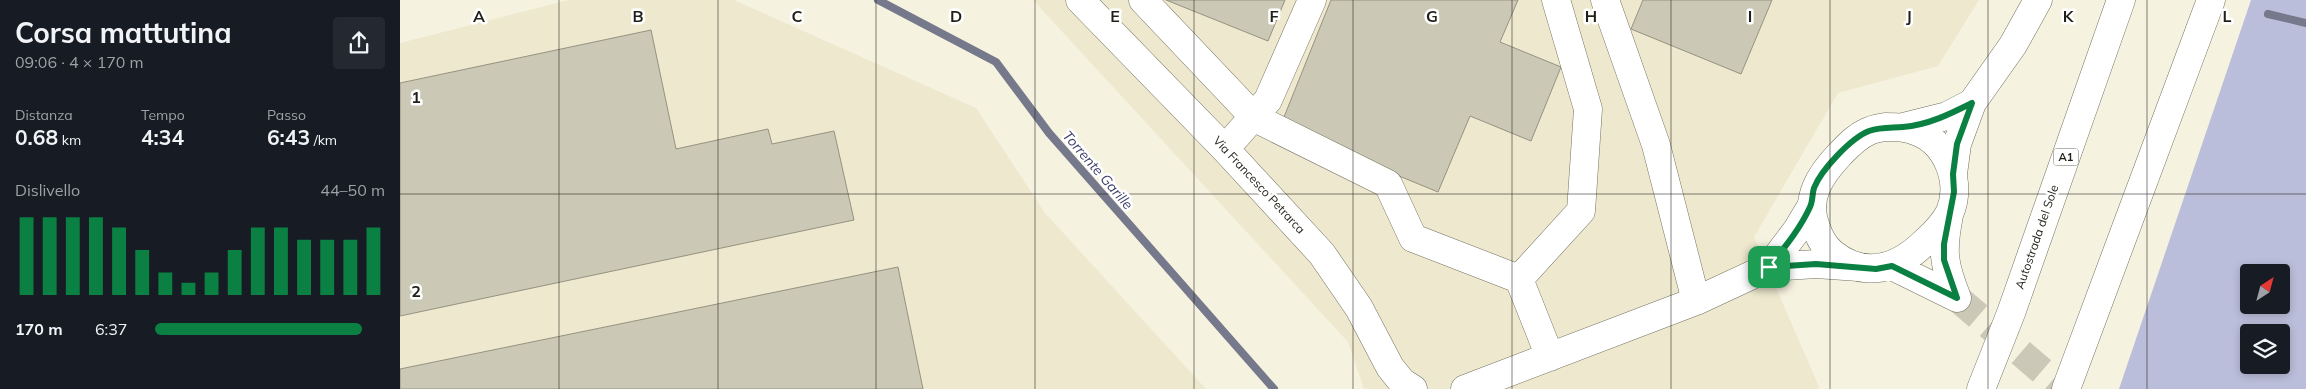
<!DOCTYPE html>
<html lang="it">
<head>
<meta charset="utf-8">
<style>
  :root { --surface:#171b24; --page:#242831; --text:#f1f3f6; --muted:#9ea1a6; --accent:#0b8043 }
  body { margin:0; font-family:Mulish,sans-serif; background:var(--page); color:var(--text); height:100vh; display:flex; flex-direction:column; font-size:19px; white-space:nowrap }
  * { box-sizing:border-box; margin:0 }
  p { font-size:16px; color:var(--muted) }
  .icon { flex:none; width:28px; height:28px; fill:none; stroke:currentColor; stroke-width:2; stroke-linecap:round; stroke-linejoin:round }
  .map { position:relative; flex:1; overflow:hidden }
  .panel { display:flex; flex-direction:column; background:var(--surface); width:400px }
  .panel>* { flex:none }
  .needle { width:32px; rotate:36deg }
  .buttons { position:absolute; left:1840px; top:264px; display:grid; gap:10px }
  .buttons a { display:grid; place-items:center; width:50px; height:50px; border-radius:5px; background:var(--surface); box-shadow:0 2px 8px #0003; font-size:25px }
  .pin { position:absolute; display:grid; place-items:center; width:42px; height:42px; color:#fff; margin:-21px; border-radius:10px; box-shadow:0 2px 8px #0006 }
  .round { display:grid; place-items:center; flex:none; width:52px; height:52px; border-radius:5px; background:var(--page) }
  .head { display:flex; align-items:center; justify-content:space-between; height:85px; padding:0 15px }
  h1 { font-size:28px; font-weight:700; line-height:38px }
  .figures { display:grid; grid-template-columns:repeat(3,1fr); gap:8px; height:85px; padding:5px 15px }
  .figures div { display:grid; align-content:center }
  .figures b { font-size:21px; font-weight:700 }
  .figures small { font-size:14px; font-weight:400 }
  .figures p { font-size:14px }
  .chart { height:140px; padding:10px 15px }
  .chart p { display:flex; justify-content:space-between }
  .chart svg { width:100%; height:90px; margin-top:5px; stroke:var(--accent); stroke-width:6 }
  ul { padding:0 15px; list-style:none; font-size:16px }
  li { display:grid; grid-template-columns:80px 60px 1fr; align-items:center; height:38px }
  li i { height:12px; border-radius:6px; background:var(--accent) }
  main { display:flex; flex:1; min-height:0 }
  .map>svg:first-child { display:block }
  .built { fill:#ede8ce }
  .green { fill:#bbbeda; fill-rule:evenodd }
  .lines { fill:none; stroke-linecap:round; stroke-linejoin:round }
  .stream { stroke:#76788b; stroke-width:8 }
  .building { fill:#cbc8b6; stroke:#959280 }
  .major-tunnel { stroke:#cbc8b8; stroke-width:28; stroke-dasharray:28 14; stroke-linecap:butt }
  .minor-casing { stroke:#747160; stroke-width:29 }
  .major-casing { stroke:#747160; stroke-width:29 }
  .highway-casing { stroke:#747160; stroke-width:29 }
  .minor { stroke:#fff; stroke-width:28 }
  .major { stroke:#fff; stroke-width:28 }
  .highway { stroke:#fff; stroke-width:28 }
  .route-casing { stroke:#fff; stroke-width:10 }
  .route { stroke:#0b8043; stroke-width:6 }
  .grid { fill:none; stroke:#201f18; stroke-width:1; stroke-opacity:0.55 }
  .labels { text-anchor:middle; stroke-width:5; stroke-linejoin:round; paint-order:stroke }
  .shield { fill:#fff; stroke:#63625d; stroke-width:1 }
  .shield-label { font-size:11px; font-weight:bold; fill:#201f18 }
  .street-label { font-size:12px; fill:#201f18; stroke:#fff }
  .water-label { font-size:14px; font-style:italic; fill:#3e406c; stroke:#fff }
  .grid-label { font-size:16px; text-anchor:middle; font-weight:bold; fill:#201f18; stroke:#fff; stroke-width:5; stroke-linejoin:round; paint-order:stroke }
</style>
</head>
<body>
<main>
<section class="panel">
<div class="head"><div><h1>Corsa mattutina</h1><p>09:06 · 4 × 170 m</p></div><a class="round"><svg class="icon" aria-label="share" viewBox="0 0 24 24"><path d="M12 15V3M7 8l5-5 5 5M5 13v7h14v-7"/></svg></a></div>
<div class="figures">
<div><p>Distanza</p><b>0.68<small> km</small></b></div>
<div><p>Tempo</p><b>4:34</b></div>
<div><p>Passo</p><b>6:43<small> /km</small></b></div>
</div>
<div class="chart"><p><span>Dislivello</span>44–50 m</p>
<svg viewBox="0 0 160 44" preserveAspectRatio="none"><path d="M5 44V6M15 44V6M25 44V6M35 44V6M45 44V11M55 44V22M65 44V33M75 44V38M85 44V33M95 44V22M105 44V11M115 44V11M125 44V17M135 44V17M145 44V17M155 44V11"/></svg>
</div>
<ul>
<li><b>170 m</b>6:37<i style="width:90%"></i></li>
</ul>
</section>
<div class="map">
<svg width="1906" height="389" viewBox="0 0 1906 389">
  <rect width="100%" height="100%" fill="#f6f2e0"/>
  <path class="built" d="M169,0H334L576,108L645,213L806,389H0V43Z
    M633,0H1579L1538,66L1438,93L1354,237L1420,389H964L948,342Z"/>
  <path class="green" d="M1851,0H1906V389H1719ZM1849,272H1881V305H1849ZM1849,332H1881V365H1849Z"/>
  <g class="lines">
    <path class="stream" d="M478,0L596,62L649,133L874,389
      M1868,14L1906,23"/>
  </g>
  <path class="building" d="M766,0H885L868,41Z
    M931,0H1118L1100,42L1161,67L1131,141L1070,116L1038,192L880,127Z
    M1243,0H1372L1341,74L1231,29Z
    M251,30L276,149L368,129L372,144L434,131L454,220L0,316V83Z
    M498,267L523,389H0V369Z"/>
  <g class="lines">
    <path class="major-tunnel" d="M1557,298L1663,389"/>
    <g class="minor-casing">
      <path id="minor" d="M680,0L825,149L922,254L959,308L990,367L1002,382L1013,389
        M743,0L855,118L988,184L1013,238L1119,279
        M1205,0L1256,145L1296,301
        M825,149L868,100L912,0
        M1369,267L1397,230L1412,205
        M1150,357L1119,279L1181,211L1188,109L1156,0
        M1065,389L1296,301L1369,267L1416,264L1459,267"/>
    </g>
    <g class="major-casing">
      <path id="major" d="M1485,127C1497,127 1507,127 1518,132C1548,144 1562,183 1550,212C1544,224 1535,233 1526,241C1498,269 1465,280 1432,253C1424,246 1419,237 1416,227C1404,198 1421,174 1440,154C1448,146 1456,137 1467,132C1472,129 1479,128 1485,127Z
        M1503,127L1547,116L1572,103
        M1553,174L1557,144L1572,103L1613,45L1638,0
        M1549,215C1542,251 1543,263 1557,298
        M1492,266L1557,298"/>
    </g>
    <g class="highway-casing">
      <path id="highway" d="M1581,389L1611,313L1721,0
        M1666,389L1811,0"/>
    </g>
    <use href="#minor" class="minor"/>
    <use href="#major" class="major"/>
    <use href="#highway" class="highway"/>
  </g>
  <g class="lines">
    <g class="route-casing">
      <path id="route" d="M1572,103L1557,144L1553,174L1554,192L1544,244V260L1557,298L1492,266L1476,269L1416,264L1369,267C1384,248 1400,229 1410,207C1413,201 1412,194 1414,188C1421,170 1451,138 1469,131C1481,127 1491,128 1503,127C1528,125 1550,114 1572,103Z"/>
    </g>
    <use href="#route" class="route"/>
  </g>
  <path class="grid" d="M159,0V389M318,0V389M476,0V389M635,0V389M794,0V389M953,0V389M1112,0V389M1271,0V389M1430,0V389M1588,0V389M1747,0V389M0,194H1906"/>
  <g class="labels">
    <rect class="shield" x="1653.5" y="148.5" width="25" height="17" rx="4"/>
    <g class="shield-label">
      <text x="1666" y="161">A1</text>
    </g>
    <g class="street-label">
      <text transform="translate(859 185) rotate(47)" y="4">Via Francesco Petrarca</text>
      <text transform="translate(1637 237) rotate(-71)" y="4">Autostrada del Sole</text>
    </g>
    <g class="water-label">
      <text transform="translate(698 170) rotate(49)" y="5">Torrente Garille</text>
    </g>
  </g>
  <g class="grid-label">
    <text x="79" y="22">A</text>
    <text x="238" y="22">B</text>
    <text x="397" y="22">C</text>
    <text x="556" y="22">D</text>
    <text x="715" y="22">E</text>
    <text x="874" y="22">F</text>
    <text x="1032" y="22">G</text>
    <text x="1191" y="22">H</text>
    <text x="1350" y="22">I</text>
    <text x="1509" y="22">J</text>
    <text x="1668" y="22">K</text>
    <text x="1827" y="22">L</text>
    <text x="16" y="103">1</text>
    <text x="16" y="297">2</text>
  </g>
</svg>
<div class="buttons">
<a><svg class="needle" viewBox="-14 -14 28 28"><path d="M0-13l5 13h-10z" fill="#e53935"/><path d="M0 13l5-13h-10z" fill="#9ea1a6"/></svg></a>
<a><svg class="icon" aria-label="layers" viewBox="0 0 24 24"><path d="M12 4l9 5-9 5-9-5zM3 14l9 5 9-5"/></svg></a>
</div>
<div class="pin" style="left:1369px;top:267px;background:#1e9e55"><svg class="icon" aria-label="arrive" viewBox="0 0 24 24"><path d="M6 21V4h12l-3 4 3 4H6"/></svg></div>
</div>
</main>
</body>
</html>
